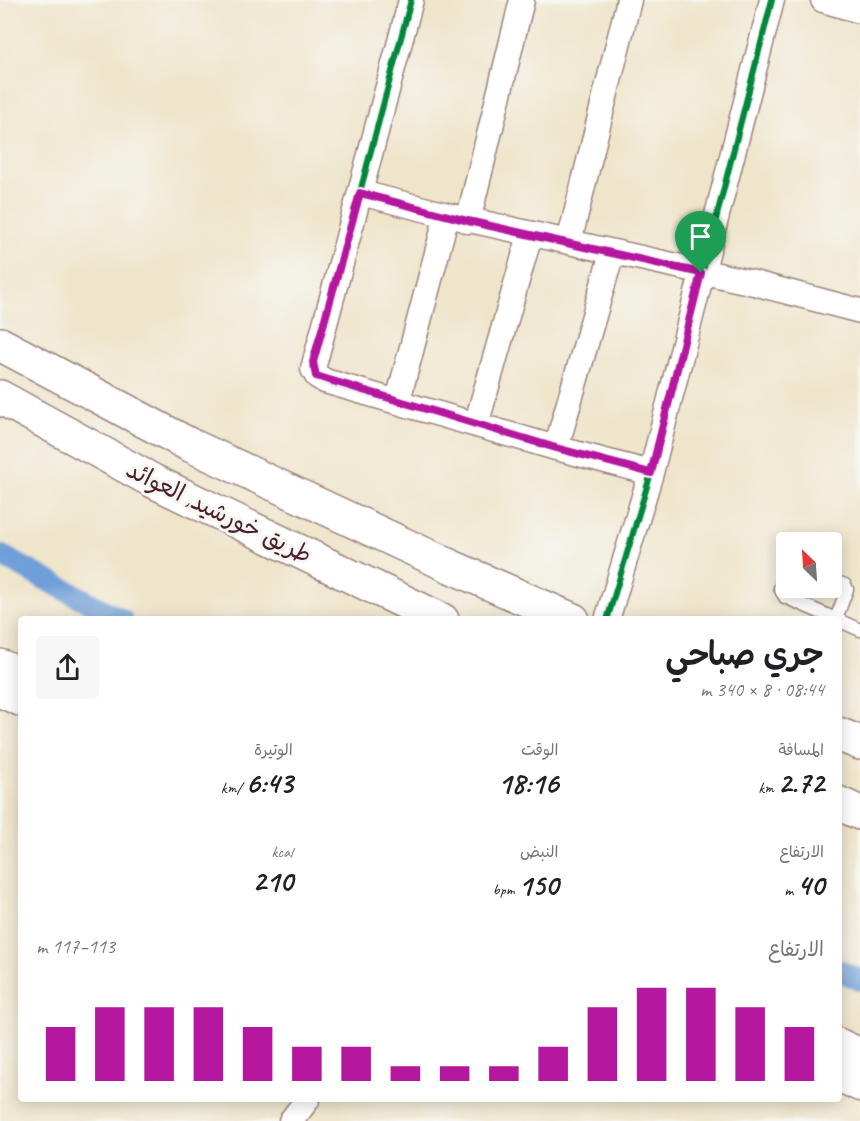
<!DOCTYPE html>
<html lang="ar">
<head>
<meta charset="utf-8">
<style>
  :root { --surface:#fff; --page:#f6f6f6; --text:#202124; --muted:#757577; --accent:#b5179e }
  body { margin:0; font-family:Caveat,"Playpen Sans Arabic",sans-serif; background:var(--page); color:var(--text); direction:rtl; height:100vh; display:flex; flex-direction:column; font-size:22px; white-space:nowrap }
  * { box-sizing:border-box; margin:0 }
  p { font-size:20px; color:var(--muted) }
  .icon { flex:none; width:33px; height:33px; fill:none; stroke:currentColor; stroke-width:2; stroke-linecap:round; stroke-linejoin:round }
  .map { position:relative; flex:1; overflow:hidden; direction:ltr }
  .side { position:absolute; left:18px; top:616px; width:824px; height:486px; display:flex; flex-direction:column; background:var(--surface); border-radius:6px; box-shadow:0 3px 15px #0003; direction:rtl }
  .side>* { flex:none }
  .needle { width:39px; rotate:335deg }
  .fabs { position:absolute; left:776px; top:532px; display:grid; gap:12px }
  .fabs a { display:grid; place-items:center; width:66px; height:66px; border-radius:6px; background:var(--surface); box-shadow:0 3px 15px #0003; font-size:30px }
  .pin { position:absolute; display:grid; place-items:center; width:51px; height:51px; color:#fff; margin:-62px -26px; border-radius:50% 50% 50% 0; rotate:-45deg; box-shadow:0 0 6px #0007 }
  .pin .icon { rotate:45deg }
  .round { display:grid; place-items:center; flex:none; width:63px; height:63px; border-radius:6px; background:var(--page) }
  .headline { display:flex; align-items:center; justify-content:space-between; height:102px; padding:0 18px }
  h1 { font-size:33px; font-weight:600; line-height:45px }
  .metrics { display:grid; grid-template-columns:repeat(3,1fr); gap:9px; height:102px; padding:6px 18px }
  .metrics div { display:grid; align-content:center }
  .metrics b { font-size:30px; font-weight:600 }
  .metrics small { font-size:16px; font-weight:400 }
  .metrics p { font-size:16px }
  .chart { height:168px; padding:12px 18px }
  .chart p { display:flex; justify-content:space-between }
  .chart svg { width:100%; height:108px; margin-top:6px; stroke:var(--accent); stroke-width:6 }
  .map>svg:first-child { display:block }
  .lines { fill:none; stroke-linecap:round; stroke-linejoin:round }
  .canal { stroke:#6f9ed8; stroke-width:22 }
  .service-casing { stroke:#9c827b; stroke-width:15 }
  .minor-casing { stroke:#9c827b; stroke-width:27 }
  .tertiary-casing { stroke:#9c827b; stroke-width:33 }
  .secondary-casing { stroke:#9c827b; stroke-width:36 }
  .service { stroke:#fff; stroke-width:12 }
  .minor { stroke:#fff; stroke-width:24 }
  .tertiary { stroke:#fff; stroke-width:30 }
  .secondary { stroke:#fff; stroke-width:33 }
  .cycleway-casing { stroke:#f6f6f2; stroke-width:10 }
  .cycleway { stroke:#00873e; stroke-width:6 }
  .route-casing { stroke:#fff; stroke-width:12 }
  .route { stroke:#b5179e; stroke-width:8 }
  .labels { text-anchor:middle; stroke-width:6; stroke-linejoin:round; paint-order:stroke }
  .street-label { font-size:24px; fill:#4a1f2b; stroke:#f6f6f2 }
</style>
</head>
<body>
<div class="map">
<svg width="860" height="1121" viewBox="0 0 860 1121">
  <rect width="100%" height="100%" fill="#f6f6f2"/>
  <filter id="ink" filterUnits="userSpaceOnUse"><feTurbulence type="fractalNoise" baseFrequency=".0167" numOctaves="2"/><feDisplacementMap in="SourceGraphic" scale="12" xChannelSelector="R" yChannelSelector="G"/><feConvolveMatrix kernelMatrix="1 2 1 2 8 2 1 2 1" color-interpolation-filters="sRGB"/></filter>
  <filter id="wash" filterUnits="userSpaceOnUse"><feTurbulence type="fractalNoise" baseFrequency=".008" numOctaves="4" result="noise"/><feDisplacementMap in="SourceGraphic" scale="24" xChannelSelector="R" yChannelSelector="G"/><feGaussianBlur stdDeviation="1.35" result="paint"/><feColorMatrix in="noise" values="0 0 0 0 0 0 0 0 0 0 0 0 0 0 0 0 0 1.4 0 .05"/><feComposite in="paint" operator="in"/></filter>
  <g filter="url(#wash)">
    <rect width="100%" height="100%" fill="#efe5cb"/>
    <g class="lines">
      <path class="canal" d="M0,555L122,620
        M838,970L860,980"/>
    </g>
  </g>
  <g filter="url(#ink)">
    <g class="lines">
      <g class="service-casing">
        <path id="service" d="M786,576L780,588L785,597L838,620
          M831,580L845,585L847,589L836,619
          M838,620L860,630"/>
      </g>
      <g class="minor-casing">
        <path id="minor" d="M411,0L313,369L317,376L325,381L556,448
          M823,0L860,11
          M361,193L447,215
          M468,221L522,0
          M569,242L629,0
          M612,253L556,448L651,473
          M398,400L447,215L754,283L860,311
          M476,425L530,235
          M607,620L651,473L772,0
          M291,1121L307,1100"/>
      </g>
      <g class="tertiary-casing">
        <path id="tertiary" d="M0,692L21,701
          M838,1076L860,1086"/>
      </g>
      <g class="secondary-casing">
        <path id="secondary" d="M0,344L188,444L452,567L573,620
          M0,397L153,481L442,620
          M0,666L21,675
          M838,734L860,743
          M838,803L860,813
          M838,1045L860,1055"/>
      </g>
      <use href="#service" class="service"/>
      <use href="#minor" class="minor"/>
      <use href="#tertiary" class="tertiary"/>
      <use href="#secondary" class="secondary"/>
      <g class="cycleway-casing">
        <path id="cycleway" d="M411,0L313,369L317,376L325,381L556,448
          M607,620L651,473L772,0"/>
      </g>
      <use href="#cycleway" class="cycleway"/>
    </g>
  </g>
  <g class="lines" filter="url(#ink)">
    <g class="route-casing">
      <path id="route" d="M360,193L468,221L701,273L651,473L556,448L316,376L313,362Z"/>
    </g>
    <use href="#route" class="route"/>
  </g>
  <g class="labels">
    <g class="street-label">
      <text transform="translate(219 512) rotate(26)" y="8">طريق خورشيد, العوائد</text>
    </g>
  </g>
</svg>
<div class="fabs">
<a><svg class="needle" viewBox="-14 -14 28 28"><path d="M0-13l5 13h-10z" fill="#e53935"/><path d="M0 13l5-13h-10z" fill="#757577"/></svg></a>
</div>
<div class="pin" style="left:701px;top:273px;background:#1e9e55"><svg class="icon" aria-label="arrive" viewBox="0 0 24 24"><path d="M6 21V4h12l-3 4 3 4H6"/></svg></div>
<section class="side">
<div class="headline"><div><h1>جري صباحي</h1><p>08:44 · 8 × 340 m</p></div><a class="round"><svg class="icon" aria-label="share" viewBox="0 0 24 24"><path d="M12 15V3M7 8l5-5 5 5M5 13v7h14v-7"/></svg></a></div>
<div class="metrics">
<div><p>المسافة</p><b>2.72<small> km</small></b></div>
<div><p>الوقت</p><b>18:16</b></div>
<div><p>الوتيرة</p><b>6:43<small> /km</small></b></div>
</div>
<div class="metrics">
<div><p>الارتفاع</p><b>40<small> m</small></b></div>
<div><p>النبض</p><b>150<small> bpm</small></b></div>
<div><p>kcal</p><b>210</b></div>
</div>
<div class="chart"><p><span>الارتفاع</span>113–117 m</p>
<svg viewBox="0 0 160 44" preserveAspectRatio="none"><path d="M5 44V22M15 44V14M25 44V14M35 44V14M45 44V22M55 44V30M65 44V30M75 44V38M85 44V38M95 44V38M105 44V30M115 44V14M125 44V6M135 44V6M145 44V14M155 44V22"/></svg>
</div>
</section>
</div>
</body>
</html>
